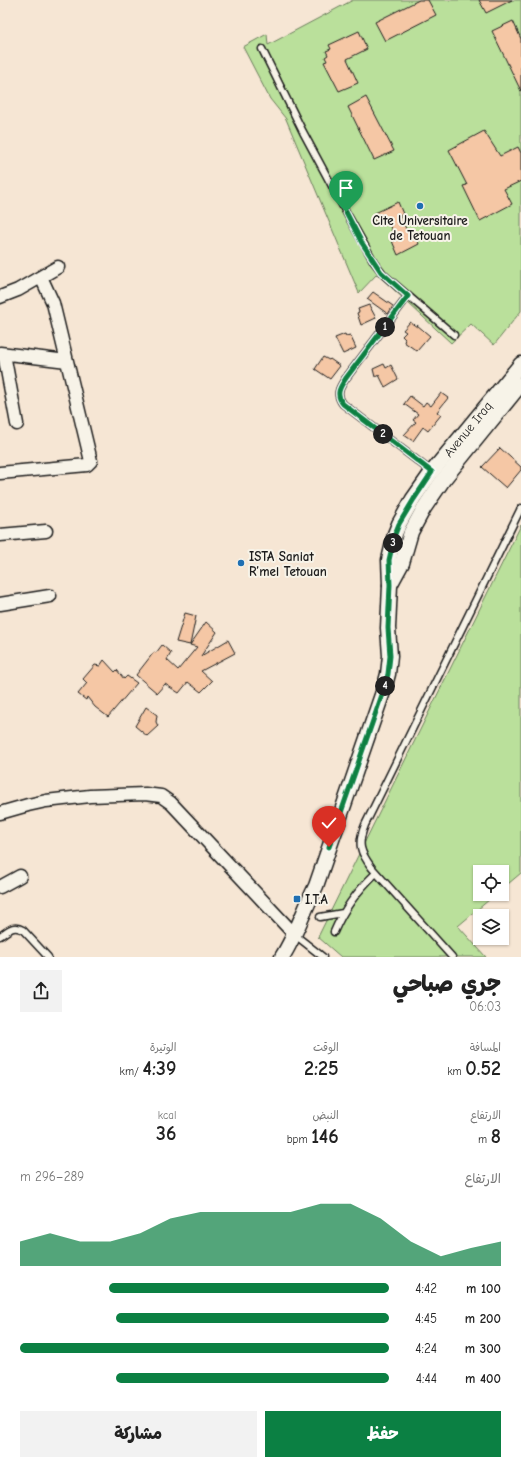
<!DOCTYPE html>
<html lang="ar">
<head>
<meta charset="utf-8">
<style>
  :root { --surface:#fff; --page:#f2f2f2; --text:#222; --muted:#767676; --accent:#0b8043 }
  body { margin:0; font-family:"Comic Neue","Playpen Sans Arabic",sans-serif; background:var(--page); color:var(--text); direction:rtl; height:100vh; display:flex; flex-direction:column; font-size:15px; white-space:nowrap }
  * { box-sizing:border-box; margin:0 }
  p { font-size:13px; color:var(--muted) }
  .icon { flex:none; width:22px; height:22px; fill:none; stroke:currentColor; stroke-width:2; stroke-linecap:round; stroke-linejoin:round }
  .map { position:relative; height:957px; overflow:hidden; direction:ltr }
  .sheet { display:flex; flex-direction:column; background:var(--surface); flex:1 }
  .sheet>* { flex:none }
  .tools { position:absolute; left:473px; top:865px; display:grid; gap:8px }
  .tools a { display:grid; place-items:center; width:36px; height:36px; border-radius:0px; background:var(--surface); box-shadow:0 1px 3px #0004; font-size:20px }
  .pin { position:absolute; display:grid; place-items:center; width:34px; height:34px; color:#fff; margin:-41px -17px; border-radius:50% 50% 50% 0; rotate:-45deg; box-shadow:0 0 4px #0007 }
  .pin .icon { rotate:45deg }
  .km { position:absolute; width:20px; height:20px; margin:-10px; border-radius:50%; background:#222; color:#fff; font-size:11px; line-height:20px; text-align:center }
  .round { display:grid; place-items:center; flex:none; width:42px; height:42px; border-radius:0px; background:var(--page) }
  .overview { display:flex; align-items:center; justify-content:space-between; height:68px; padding:0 20px }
  h1 { font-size:22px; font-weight:800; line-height:30px }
  .figures { display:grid; grid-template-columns:repeat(3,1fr); gap:6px; height:68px; padding:4px 20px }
  .figures div { display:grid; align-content:center }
  .figures b { font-size:20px; font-weight:800 }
  .figures small { font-size:11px; font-weight:400 }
  .figures p { font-size:11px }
  .chart { height:112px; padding:8px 20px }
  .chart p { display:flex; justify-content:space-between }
  .chart svg { width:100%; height:72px; margin-top:4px; fill:var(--accent); opacity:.7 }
  .primary-button { display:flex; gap:8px; margin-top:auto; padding:8px 20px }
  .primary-button a { flex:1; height:46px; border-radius:0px; background:var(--accent); color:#fff; font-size:16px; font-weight:800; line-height:46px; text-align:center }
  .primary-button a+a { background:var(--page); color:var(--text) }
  ul { padding:0 20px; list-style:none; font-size:13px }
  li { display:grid; grid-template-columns:64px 48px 1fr; align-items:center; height:30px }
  li i { height:10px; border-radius:5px; background:var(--accent) }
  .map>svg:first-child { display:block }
  .green { fill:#bae09b; stroke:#6b7e5c }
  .building { fill:#f5c7a5; stroke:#1c1c1c }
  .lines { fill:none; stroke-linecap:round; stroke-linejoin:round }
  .service-casing { stroke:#1c1c1c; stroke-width:9 }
  .minor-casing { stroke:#1c1c1c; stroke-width:15 }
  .tertiary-casing { stroke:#1c1c1c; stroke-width:17 }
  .service { stroke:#f7f3e8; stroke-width:6 }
  .minor { stroke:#f7f3e8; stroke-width:12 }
  .tertiary { stroke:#f7f3e8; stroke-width:14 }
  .route-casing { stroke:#fff; stroke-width:8 }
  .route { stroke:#0b8043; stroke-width:5 }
  .poi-dot { fill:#1f6fb2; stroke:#f7f3e8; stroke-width:1.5 }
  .labels { text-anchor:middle; stroke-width:4; stroke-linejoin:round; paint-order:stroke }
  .poi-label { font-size:13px; font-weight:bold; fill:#1c1c1c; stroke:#f7f3e8; text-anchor:start }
  .street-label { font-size:13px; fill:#1c1c1c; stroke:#f7f3e8 }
</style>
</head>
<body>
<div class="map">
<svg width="521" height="957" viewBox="0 0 521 957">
  <rect width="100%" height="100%" fill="#f6e6d4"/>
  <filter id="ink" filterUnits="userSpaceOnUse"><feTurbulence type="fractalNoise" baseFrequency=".025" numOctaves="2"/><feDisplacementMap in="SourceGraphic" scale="8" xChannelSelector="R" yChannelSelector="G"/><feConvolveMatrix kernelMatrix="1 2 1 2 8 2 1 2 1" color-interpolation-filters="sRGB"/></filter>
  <g filter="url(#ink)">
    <path class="green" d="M353,0H521V311L494,345L471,324L451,343L377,274L359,293L286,119L270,99L243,47L267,34L268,45Z
      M521,525V873L502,889V872H480V894H496L458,926L486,957H341L318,937Z"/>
    <path class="building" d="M419,0H428L436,15L385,41L375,22Z
      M479,0H512L486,13Z
      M513,21L521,39V91L492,31Z
      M359,31L367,49L347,59L358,83L339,91L324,62L327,61L325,57L328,55L326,51L331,49L329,45Z
      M366,97L394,151L374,160L348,107Z
      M484,131L500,156L518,147L521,153V181L504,189L512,204L480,221L463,186L467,185L449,150Z
      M398,202L403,214L400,216L408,233L413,231L419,244L398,255L392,241L396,239L388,222L382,224L379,220L375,222L373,214Z
      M373,292L393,306L388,314L367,299Z
      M369,305L376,318L361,325L357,313L359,312L358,309Z
      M410,322L417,327V325L430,336L417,351L404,342L405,339L402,336L406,332L403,330Z
      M345,334L346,336L350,335L356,348L343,354L335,338Z
      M323,357L329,360L330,359L340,366L330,379L315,369Z
      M384,364L386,368L391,365L398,379L385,387L379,375L375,377L373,369Z
      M441,393L448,398L437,412L441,415L428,431L423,427L413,441L404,435L416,422L413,420L418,414L404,404L410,396L423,406L426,402L431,406Z
      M500,448L521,467V470L506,488L482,467Z
      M185,613L196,616L190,645L176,642Z
      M206,622L217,632L201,656L228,640L235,653L201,671L212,681L201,692L188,682L179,693L165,684L157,693L136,675L154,652L156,653L162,645L171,653L167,660L178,670L197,647L190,645Z
      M104,660L115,672L117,670L124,679L127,676L137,683L108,717L95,707L87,697L86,700L78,694L87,683L83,679L95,665L100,666Z
      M146,707L157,715L156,722L158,726L147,736L135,726Z"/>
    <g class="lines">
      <g class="service-casing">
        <path id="service" d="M262,49L303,132L346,212L374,262L384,275L454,335
          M408,296L346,378C340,387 335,394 343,404L432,472
          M320,917L343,913
          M334,932C344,908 358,890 376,873
          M295,935L323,957
          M0,936C8,931 13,924 23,930L48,957
          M452,957L372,868C360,852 357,844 365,825L521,508"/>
      </g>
      <g class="minor-casing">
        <path id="minor" d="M0,297L18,290L58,267
          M0,353L67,361
          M4,354L17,424
          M0,473L87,465L91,461L53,303L41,277
          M0,535L46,531
          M0,604L50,596
          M0,813L28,805L46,801L90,796L145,794L161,796L171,803L295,935
          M0,887L20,876"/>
      </g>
      <g class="tertiary-casing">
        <g id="tertiary">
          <path d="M390,585L402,563L411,532L424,508L443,480L521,384"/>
          <path id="s1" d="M282,957C296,935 304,910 316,886L384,689L388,674L390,656L388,628L390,585L389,560L395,534L399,524L413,499L432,472L521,364"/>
        </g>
      </g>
      <use href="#service" class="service"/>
      <use href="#minor" class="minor"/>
      <use href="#tertiary" class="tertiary"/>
    </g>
  </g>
  <g class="lines" filter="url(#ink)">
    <g class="route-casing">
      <path id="route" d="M329,847L384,689L388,674L390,656L388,628L390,585L389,560L395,534L399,524L414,499L432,472L343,404C335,394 340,387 346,378L408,296L381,272L362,243L346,212"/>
    </g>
    <use href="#route" class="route"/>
  </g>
  <g class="poi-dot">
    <circle cx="420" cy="206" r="4"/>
    <circle cx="241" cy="563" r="4"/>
    <rect x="293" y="895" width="8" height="8" rx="2"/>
  </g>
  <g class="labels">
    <g class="poi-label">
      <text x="420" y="225" text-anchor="middle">Cite Universitaire<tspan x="420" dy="15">de Tetouan</tspan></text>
      <text x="249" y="561">ISTA Saniat<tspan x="249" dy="15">R’mel Tetouan</tspan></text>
      <text x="305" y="904">I.T.A</text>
    </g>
    <g class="street-label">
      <text dy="5" stroke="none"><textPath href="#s1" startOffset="572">Avenue Iraq</textPath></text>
    </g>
  </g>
</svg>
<div class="tools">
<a><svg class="icon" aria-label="locate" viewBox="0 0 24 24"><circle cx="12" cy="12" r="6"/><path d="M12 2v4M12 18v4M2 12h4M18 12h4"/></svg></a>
<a><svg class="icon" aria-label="layers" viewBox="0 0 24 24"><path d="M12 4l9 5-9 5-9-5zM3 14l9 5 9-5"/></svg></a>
</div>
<div class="pin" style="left:346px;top:212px;background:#1e9e55"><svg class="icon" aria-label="arrive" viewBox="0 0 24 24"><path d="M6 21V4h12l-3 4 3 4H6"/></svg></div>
<div class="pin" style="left:329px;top:847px;background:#d93025"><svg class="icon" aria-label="check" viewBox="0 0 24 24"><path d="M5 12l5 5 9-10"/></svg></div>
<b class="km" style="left:385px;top:327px">1</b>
<b class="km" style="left:383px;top:434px">2</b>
<b class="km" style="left:393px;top:543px">3</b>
<b class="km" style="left:385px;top:686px">4</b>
</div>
<section class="sheet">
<div class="overview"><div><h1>جري صباحي</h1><p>06:03</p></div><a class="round"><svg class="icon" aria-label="share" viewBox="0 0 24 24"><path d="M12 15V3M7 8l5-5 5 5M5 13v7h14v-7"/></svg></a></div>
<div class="figures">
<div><p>المسافة</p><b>0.52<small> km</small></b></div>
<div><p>الوقت</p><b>2:25</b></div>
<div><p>الوتيرة</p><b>4:39<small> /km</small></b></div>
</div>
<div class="figures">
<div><p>الارتفاع</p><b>8<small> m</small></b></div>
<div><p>النبض</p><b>146<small> bpm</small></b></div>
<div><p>kcal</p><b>36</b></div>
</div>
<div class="chart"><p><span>الارتفاع</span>289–296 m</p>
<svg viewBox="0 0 160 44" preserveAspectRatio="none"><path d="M0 44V29L10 24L20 29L30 29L40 24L50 15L60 11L70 11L80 11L90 11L100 6L110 6L120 15L130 29L140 38L150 33L160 29V44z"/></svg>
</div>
<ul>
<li><b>100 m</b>4:42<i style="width:76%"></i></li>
<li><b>200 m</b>4:45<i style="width:74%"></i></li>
<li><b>300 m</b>4:24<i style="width:100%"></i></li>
<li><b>400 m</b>4:44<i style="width:74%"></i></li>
</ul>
<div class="primary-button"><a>حفظ</a><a>مشاركة</a></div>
</section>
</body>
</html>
